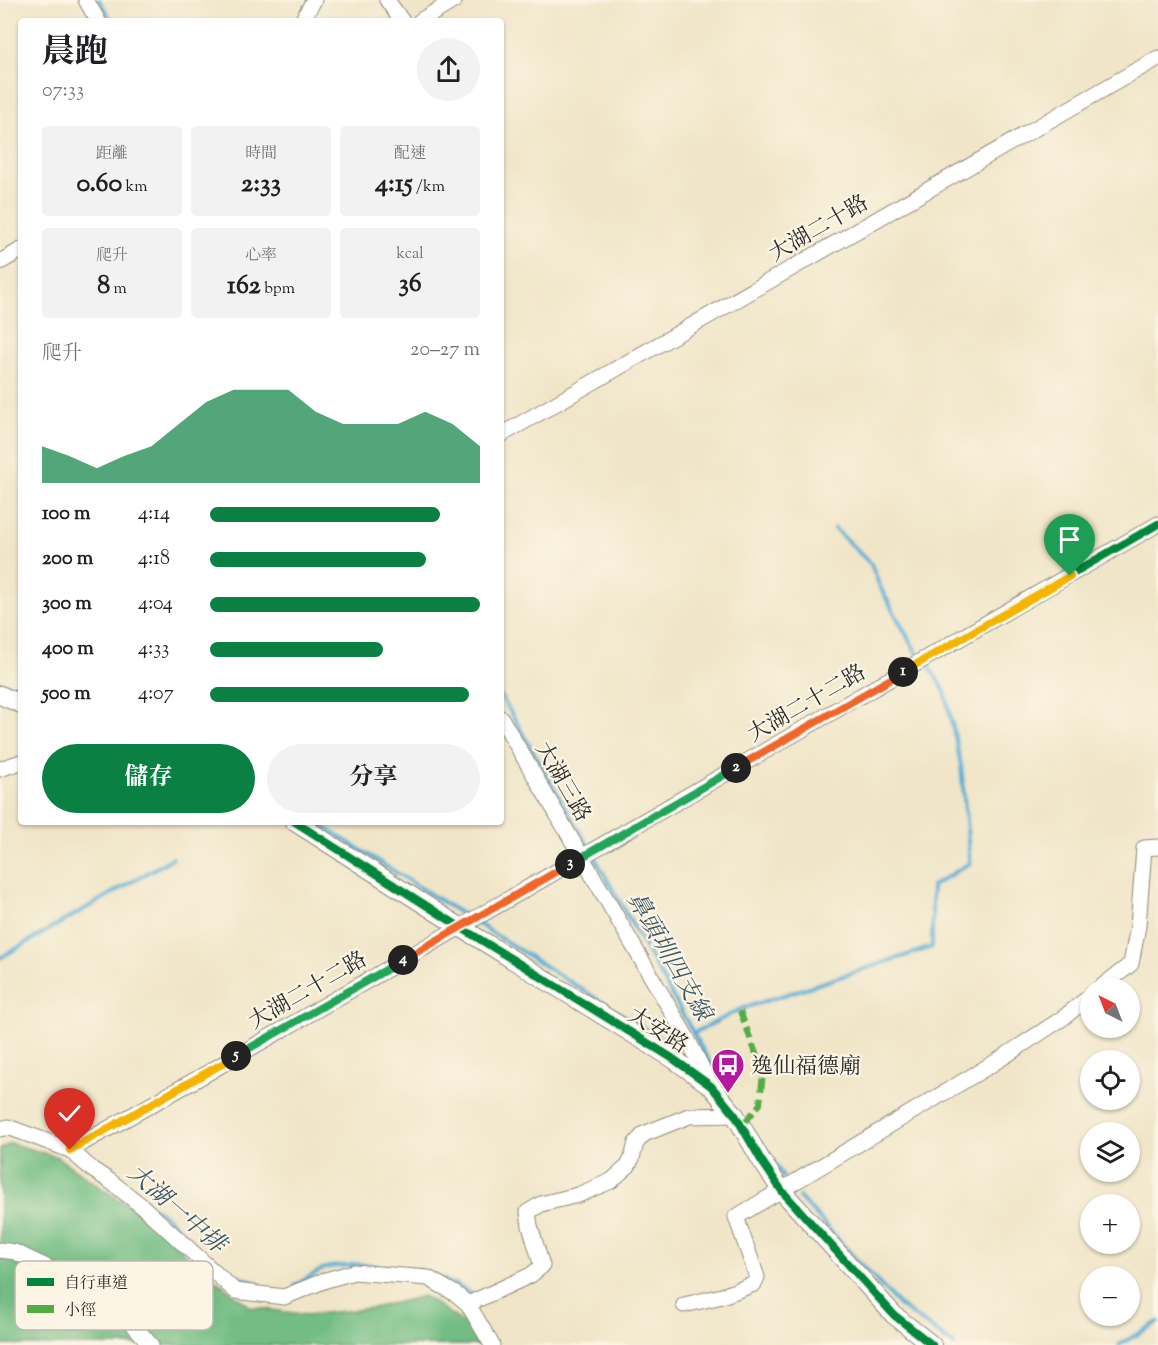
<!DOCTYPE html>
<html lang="zh-TW">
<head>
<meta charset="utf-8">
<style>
  :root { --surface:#fff; --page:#f2f2f2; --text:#202124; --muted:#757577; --accent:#0b8043 }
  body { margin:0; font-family:"Sorts Mill Goudy","Noto Serif TC",serif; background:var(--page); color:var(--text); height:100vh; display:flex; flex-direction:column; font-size:22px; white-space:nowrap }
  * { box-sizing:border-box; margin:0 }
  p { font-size:20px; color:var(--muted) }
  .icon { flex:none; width:33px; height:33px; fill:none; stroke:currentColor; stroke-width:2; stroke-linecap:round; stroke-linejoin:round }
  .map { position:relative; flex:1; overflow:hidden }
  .panel { position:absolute; left:18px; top:18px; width:486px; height:807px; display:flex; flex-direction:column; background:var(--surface); border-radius:6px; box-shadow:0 2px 4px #0004 }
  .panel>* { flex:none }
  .needle { width:39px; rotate:318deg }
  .fabs { position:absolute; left:1080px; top:978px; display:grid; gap:12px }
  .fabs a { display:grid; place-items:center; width:60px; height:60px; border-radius:50%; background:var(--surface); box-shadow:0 2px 4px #0004; font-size:30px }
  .pin { position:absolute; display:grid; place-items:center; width:51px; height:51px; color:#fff; margin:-62px -26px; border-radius:50% 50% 50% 0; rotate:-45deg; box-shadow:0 0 6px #0007 }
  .pin .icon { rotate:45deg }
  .km { position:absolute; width:30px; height:30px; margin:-15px; border-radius:50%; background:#222; color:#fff; font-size:16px; line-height:30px; text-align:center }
  .round { display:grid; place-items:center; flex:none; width:63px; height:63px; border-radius:32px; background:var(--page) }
  .overview { display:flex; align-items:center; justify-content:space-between; height:102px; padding:0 24px }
  h1 { font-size:33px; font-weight:700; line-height:45px }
  .figures { display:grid; grid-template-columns:repeat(3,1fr); gap:9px; height:102px; padding:6px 24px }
  .figures div { display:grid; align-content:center; border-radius:6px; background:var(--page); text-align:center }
  .figures b { font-size:26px; font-weight:700 }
  .figures small { font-size:16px; font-weight:400 }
  .figures p { font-size:16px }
  .chart { height:168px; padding:12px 24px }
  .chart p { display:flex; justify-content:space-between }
  .chart svg { width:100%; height:108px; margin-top:6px; fill:var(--accent); opacity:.7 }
  .action { display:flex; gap:12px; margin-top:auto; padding:12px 24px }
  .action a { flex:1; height:69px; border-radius:36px; background:var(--accent); color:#fff; font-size:24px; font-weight:700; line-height:69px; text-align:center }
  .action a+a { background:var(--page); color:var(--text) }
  ul { padding:0 24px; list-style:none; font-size:20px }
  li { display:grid; grid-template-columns:96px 72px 1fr; align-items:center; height:45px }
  li i { height:15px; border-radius:8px; background:var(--accent) }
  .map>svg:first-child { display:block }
  .forest { fill:#73bd84; stroke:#4f7458; stroke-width:1.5 }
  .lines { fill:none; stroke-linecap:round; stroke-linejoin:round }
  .stream { stroke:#57add4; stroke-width:4 }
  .minor-casing { stroke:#8e8879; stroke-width:17 }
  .tertiary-casing { stroke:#8e8879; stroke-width:20 }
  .minor { stroke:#fff; stroke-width:15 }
  .tertiary { stroke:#fff; stroke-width:18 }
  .quiet { stroke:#54ab44; stroke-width:6; stroke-dasharray:12 6; stroke-linecap:butt }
  .cycleway-casing { stroke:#fcf5e5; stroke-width:11 }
  .cycleway { stroke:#00873e; stroke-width:8 }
  .split-1-casing { stroke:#fff; stroke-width:12 }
  .split-2-casing { stroke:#fff; stroke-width:12 }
  .split-3-casing { stroke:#fff; stroke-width:12 }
  .split-4-casing { stroke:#fff; stroke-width:12 }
  .split-5-casing { stroke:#fff; stroke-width:12 }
  .split-6-casing { stroke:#fff; stroke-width:12 }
  .split-1 { stroke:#f5b400; stroke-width:8 }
  .split-2 { stroke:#f0652b; stroke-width:8 }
  .split-3 { stroke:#22a559; stroke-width:8 }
  .split-4 { stroke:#f0652b; stroke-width:8 }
  .split-5 { stroke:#22a559; stroke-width:8 }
  .split-6 { stroke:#f5b400; stroke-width:8 }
  .labels { text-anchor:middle; stroke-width:4.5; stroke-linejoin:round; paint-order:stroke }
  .street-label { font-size:22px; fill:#2b2b2b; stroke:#fcf5e5 }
  .poi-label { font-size:22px; fill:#2b2b2b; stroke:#fcf5e5; text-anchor:start }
  .water-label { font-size:24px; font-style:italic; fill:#3a5866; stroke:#fcf5e5 }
  .key { fill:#fcf5e5; stroke:#bdb8ad; stroke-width:1.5 }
  .key-label { font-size:16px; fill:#2b2b2b }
</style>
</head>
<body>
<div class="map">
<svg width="1158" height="1345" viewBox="0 0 1158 1345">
  <rect width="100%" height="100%" fill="#fcf5e5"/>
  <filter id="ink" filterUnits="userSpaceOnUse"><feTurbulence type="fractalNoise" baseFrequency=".0167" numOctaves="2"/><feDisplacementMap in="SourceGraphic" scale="12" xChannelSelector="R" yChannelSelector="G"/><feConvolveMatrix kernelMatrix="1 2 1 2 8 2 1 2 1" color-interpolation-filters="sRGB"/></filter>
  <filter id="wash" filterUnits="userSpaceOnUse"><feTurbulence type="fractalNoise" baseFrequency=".008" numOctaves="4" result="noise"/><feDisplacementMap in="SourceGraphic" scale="24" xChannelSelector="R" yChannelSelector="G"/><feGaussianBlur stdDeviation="1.35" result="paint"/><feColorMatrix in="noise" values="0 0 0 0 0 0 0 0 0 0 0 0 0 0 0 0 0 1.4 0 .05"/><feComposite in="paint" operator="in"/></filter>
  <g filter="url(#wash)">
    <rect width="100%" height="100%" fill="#f0e5c7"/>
    <path class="forest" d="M10,1143L57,1157L116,1198L146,1215L197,1266L251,1307L307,1315L373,1308L424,1296L468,1326L480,1345H0V1150Z"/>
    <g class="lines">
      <path class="stream" d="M99,0L112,21
        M834,528L871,564L880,587L916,652L921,657
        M0,682L21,690
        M501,696L590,849
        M316,822L468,918
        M594,856L725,1090
        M475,922L667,1043
        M0,958L173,858
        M694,1033L741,1009L932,947V886L970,863L961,765L945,692L927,663
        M667,1043L676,1033L674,1029
        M762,1143L783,1177
        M799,1197L899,1305L954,1345
        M155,1208L170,1220L185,1235
        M352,1264L371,1265
        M370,1266L420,1270
        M224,1272L251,1280L263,1288
        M441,1278L455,1285
        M454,1283L471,1294
        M295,1285C322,1271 321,1264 354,1266
        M1119,1345L1158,1322"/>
    </g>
  </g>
  <g filter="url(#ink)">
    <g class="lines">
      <g class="minor-casing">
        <path id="minor" d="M86,0L98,21
          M387,0L402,21
          M302,21L314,0
          M420,21L455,0
          M0,262L21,250
          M501,435L1158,58
          M501,718L687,1038L711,1086
          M0,769L21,762
          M1100,988L1131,964L1138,926L1144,848L1158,847
          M0,1129L8,1127L70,1150L93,1170L110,1181L143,1207L235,1291L284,1297L326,1280L354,1272L428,1278L456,1294L468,1304L492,1345
          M70,1150L197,1079L1158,524
          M0,1250L15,1252L108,1296L151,1345
          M468,1304L531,1275L542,1266L530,1226L528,1212L541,1204L578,1195L611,1181L628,1166L632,1158L636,1143L644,1134L689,1116L735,1115
          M684,1305L722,1296L754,1284L757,1277L736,1217L994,1063L1063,1018L1090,996"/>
      </g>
      <g class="tertiary-casing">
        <path id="tertiary" d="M0,695L21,704
          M295,822L460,927L672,1058L711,1086L735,1115L761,1160L782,1191L894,1315L932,1345"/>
      </g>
      <use href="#minor" class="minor"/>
      <use href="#tertiary" class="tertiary"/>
      <path class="quiet" d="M740,1011L763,1072L760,1104L741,1127"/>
      <g class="cycleway-casing">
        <path id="cycleway" d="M295,822L460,927L672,1058L711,1086L735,1115L761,1160L782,1191L894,1315L932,1345
          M70,1150L197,1079L1158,524"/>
      </g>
      <use href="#cycleway" class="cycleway"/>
    </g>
  </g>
  <g class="lines" filter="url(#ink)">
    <g class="split-1-casing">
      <path id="split-1" d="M903,672L1070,576"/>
    </g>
    <g class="split-2-casing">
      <path id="split-2" d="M736,768L903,672"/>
    </g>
    <g class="split-3-casing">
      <path id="split-3" d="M570,864L736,768"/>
    </g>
    <g class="split-4-casing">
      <path id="split-4" d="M403,960L570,864"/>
    </g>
    <g class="split-5-casing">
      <path id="split-5" d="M236,1056L403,960"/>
    </g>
    <g class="split-6-casing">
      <path id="split-6" d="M70,1150L236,1056"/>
    </g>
    <use href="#split-1" class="split-1"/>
    <use href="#split-2" class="split-2"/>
    <use href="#split-3" class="split-3"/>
    <use href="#split-4" class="split-4"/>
    <use href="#split-5" class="split-5"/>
    <use href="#split-6" class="split-6"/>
  </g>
  <defs>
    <g id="bus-pin" transform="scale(1.725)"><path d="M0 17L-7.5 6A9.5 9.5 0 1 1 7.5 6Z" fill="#b5179e" stroke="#fcf5e5"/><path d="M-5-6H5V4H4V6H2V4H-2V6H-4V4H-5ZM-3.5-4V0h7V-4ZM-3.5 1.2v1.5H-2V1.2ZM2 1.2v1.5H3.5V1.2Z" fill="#fff"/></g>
  </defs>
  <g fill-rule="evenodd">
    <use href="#bus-pin" x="728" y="1065"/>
  </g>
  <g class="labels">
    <g class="street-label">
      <text transform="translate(818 227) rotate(-30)" y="8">大湖二十路</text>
      <text transform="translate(806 702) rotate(-30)" y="8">大湖二十二路</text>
      <text transform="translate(564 781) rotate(60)" y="8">大湖三路</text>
      <text transform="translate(307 989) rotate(-30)" y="8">大湖二十二路</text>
      <text transform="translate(659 1029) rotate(32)" y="8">大安路</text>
    </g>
    <g class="poi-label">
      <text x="751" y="1073">逸仙福德廟</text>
    </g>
    <g class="water-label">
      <text transform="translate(670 956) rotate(60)" y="8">鼻頭圳四支線</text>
      <text transform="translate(177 1208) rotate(41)" y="8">大湖一中排</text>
    </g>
  </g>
  <rect x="15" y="1261" width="198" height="69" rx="9" class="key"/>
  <rect x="27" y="1278" width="27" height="8" fill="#00873e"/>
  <rect x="27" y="1305" width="27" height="8" fill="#54ab44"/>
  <g class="key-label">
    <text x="64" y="1288">自行車道</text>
    <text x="64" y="1315">小徑</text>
  </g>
</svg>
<div class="fabs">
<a><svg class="needle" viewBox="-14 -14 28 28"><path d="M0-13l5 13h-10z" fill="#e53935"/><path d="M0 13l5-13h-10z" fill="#757577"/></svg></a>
<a><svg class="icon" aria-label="locate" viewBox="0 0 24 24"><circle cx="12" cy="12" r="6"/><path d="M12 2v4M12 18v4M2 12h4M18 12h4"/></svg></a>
<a><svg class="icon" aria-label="layers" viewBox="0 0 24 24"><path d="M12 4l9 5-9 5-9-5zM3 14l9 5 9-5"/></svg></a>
<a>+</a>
<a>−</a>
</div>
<div class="pin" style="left:1070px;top:576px;background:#1e9e55"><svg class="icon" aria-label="arrive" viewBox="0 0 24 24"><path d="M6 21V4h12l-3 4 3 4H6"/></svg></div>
<div class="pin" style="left:70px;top:1150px;background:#d93025"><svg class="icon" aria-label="check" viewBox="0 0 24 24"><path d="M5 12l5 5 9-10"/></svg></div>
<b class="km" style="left:903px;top:672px">1</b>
<b class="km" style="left:736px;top:768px">2</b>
<b class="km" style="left:570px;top:864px">3</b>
<b class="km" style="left:403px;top:960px">4</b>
<b class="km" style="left:236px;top:1056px">5</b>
<section class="panel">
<div class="overview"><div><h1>晨跑</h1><p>07:33</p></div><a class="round"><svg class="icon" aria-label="share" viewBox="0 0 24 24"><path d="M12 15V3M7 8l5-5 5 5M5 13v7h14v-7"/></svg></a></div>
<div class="figures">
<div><p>距離</p><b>0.60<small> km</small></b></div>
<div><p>時間</p><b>2:33</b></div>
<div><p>配速</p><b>4:15<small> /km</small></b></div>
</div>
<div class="figures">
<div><p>爬升</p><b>8<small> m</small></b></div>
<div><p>心率</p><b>162<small> bpm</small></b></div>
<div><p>kcal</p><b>36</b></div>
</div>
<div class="chart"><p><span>爬升</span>20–27 m</p>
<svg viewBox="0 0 160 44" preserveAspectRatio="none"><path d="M0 44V29L10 33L20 38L30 33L40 29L50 20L60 11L70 6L80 6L90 6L100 15L110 20L120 20L130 20L140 15L150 20L160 29V44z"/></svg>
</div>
<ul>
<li><b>100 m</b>4:14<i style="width:85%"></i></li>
<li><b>200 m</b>4:18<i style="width:80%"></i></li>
<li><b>300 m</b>4:04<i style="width:100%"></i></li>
<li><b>400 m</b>4:33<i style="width:64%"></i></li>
<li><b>500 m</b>4:07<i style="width:96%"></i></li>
</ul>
<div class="action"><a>儲存</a><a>分享</a></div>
</section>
</div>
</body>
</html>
